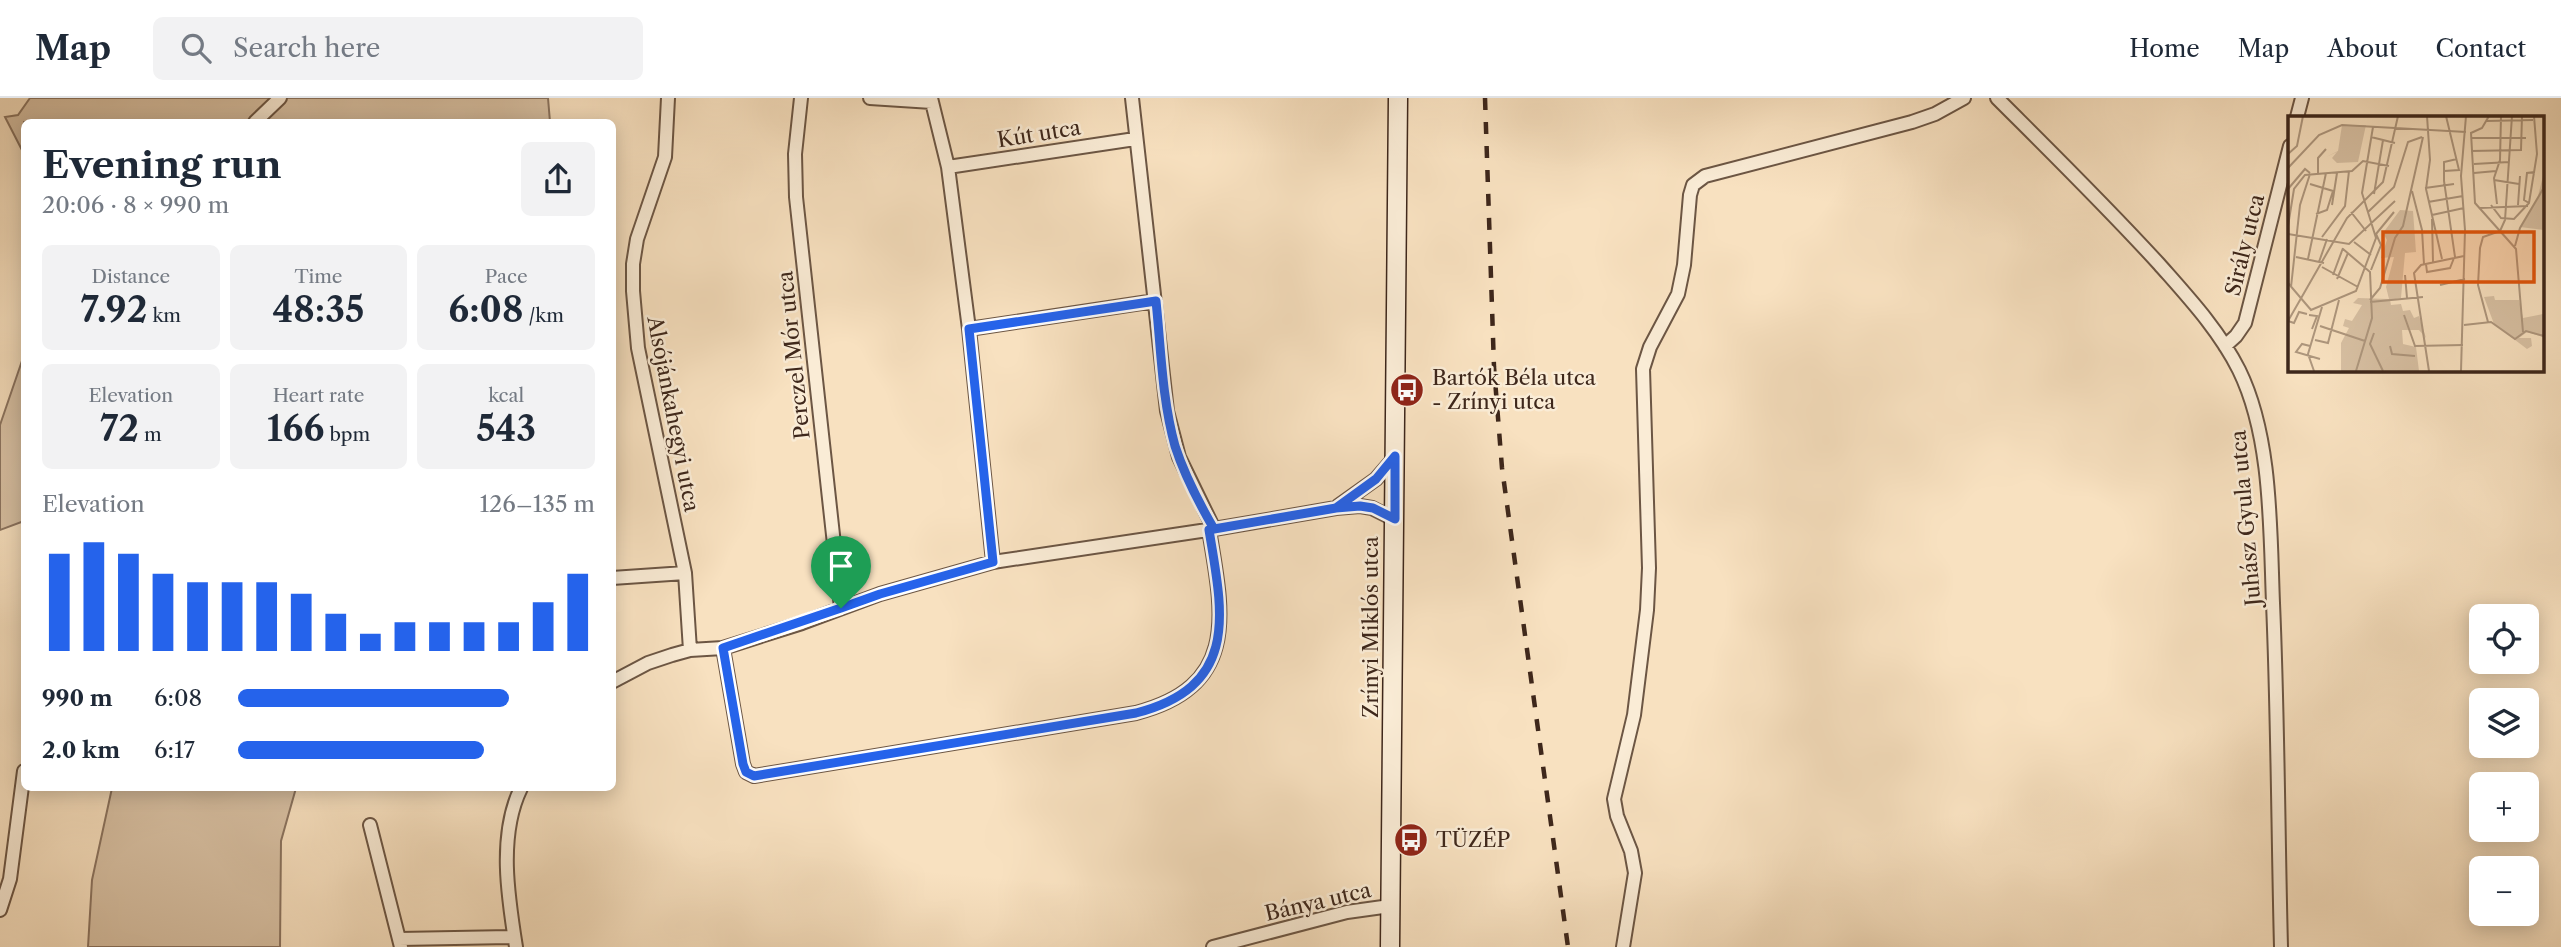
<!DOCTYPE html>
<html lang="en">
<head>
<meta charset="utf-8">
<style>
  :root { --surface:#fff; --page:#f2f2f3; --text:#1f2937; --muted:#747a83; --line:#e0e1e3; --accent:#2563eb }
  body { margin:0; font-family:"Libre Caslon Text",serif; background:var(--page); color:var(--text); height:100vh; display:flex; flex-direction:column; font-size:26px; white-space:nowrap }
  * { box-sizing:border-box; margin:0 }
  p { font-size:23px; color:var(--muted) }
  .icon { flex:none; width:38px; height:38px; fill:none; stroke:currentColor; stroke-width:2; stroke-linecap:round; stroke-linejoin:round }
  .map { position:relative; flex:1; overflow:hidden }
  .panel { position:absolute; left:21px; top:21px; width:595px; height:672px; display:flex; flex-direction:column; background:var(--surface); border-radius:10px; box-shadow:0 4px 18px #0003 }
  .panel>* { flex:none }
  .buttons { position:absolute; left:2469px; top:506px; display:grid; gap:14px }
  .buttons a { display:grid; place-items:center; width:70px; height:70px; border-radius:10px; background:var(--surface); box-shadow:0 4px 18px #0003; font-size:35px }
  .pin { position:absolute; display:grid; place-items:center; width:60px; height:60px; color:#fff; margin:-72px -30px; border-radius:50% 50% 50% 0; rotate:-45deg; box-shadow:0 0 7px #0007 }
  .pin .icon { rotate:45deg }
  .round { display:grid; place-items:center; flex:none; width:74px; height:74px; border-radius:10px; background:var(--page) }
  .head { display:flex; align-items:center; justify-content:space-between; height:119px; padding:0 21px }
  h1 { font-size:38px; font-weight:700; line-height:52px }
  .stats { display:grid; grid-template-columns:repeat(3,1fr); gap:10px; height:119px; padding:7px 21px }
  .stats div { display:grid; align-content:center; border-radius:10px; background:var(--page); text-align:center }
  .stats b { font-size:35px; font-weight:700 }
  .stats small { font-size:19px; font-weight:400 }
  .stats p { font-size:19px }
  .chart { height:196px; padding:14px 21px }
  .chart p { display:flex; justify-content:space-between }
  .chart svg { width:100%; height:126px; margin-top:7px; stroke:var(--accent); stroke-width:6 }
  ul { padding:0 21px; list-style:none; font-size:23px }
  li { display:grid; grid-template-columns:112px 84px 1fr; align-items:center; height:52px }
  li i { height:18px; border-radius:9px; background:var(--accent) }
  header { display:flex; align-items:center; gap:42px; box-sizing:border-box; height:98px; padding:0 35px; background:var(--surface); border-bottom:2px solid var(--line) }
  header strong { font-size:33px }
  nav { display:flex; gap:38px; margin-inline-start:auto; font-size:24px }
  .search { width:490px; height:63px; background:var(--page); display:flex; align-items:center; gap:18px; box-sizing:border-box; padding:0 24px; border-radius:10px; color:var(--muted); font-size:26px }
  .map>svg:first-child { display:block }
  .green { fill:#d8c1a4; stroke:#8b7460; stroke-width:2 }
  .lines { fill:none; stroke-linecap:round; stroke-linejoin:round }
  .street-casing { stroke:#6c5644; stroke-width:16 }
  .secondary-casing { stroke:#3e271b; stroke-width:21 }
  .street { stroke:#faecd6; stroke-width:12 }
  .secondary { stroke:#faecd6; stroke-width:18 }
  .rail { stroke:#3e271b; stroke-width:4.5; stroke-dasharray:12 12; stroke-linecap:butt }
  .route-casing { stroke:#fff; stroke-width:14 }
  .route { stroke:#2563eb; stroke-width:9 }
  .labels { text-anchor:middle; stroke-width:5; stroke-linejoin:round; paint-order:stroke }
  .street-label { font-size:21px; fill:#3e271b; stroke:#faecd6 }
  .poi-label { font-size:21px; fill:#3e271b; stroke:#faecd6; text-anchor:start }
  .inset-road { fill:none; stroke:#ae977e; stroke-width:2 }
  .view { fill:#e0560d; fill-opacity:0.15; stroke:#e0560d; stroke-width:3.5 }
  .inset-edge { fill:none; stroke:#3e271b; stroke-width:3.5 }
</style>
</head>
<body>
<header>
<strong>Map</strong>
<div class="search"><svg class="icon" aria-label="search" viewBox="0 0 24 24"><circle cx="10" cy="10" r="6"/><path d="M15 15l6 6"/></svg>Search here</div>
<nav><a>Home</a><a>Map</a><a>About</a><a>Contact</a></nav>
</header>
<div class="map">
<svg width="2561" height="849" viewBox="0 0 2561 849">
  <rect width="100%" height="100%" fill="#f8e1c0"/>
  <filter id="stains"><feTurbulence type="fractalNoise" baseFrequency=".00286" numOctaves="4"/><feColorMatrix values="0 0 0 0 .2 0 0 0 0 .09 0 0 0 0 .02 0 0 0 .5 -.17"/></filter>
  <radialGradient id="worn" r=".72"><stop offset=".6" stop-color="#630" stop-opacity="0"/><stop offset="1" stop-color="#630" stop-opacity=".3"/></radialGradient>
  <path class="green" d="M30,0H548L550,24H24V56L5,19L18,17Z
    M24,257V423L0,432V327Z
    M112,690H296L281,743L280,849H88L92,782Z"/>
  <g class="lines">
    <g class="street-casing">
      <path id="street" d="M668,0L665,59L637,141L633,166V193L638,250L685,475L690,552
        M801,0L795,56L796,99L841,510
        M870,0L932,4
        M931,0L948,69L969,231L993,464
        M1132,0L1167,313L1179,359L1214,431
        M1997,0C2052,55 2107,109 2159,166C2188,199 2219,232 2239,272C2272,339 2270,431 2273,505C2278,620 2278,734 2281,849
        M2297,19L2302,0
        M255,24L280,0
        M948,69L1135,41
        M969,231L1155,203
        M2225,248L2236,238L2245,225L2290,48
        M1338,408L1376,381L1395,359
        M612,480L685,475
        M723,550L743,666L746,674L754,678L1136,615C1240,588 1223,515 1209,432
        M612,584L648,565L672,557L690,552L723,550L802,525L880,496L993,464L1214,431L1336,410L1360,408L1372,410L1394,421
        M370,727L401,849
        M0,812L10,781L24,673
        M399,841L514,839
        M516,849C508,799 498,737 521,690
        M1213,849L1347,814L1390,808
        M1623,849L1635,775L1631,753L1617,718L1614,701L1634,617L1647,512L1649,470L1643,271L1650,249L1678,196L1684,167L1690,97L1693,87L1705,78L1912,24L1935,16L1964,0"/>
    </g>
    <g class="secondary-casing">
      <path id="secondary" d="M1390,849L1398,0"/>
    </g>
    <use href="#street" class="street"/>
    <use href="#secondary" class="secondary"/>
    <path class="rail" d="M1485,0L1494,269L1502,370L1568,849"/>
  </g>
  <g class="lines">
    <g class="route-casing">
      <path id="route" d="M841,510L723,550L743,666L746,674L754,678L1136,615C1240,588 1223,516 1209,432L1214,431L1336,410L1376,381L1395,358V421L1373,410L1360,408L1336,410L1214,431C1199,405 1184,376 1175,348C1162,301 1161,251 1156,203L969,231L993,464L880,496L841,510"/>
    </g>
    <use href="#route" class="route"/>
  </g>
  <defs>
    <g id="bus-disc" transform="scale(1.75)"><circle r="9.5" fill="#8f2418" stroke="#faecd6"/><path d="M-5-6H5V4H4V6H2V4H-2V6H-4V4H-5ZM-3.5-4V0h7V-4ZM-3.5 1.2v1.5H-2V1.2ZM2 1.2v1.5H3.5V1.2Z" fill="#fff"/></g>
  </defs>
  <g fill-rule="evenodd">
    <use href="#bus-disc" x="1407" y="292"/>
    <use href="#bus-disc" x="1411" y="742"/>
  </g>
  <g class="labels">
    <g class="street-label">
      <text transform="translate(1039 36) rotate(-9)" y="7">Kút utca</text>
      <text transform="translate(2245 147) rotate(-76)" y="7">Sirály utca</text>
      <text transform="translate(794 257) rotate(-96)" y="7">Perczel Mór utca</text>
      <text transform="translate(673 316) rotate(79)" y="7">Alsójánkahegyi utca</text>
      <text transform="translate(2246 420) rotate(-95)" y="7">Juhász Gyula utca</text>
      <text transform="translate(1371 529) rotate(-90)" y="7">Zrínyi Miklós utca</text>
      <text transform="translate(1318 804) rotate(-13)" y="7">Bánya utca</text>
    </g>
    <g class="poi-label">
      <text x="1432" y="287">Bartók Béla utca<tspan x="1432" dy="24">- Zrínyi utca</tspan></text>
      <text x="1436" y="749">TÜZÉP</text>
    </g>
  </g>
  <g transform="translate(2288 18)">
    <rect width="256" height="256" fill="#f8e1c0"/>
    <path d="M54,9H78L70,46L49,47L44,42L49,36L38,41L50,35ZM255,60V114L232,111L249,84ZM112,94L125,95L128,136L117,137L113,182L102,184L103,189L113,188L115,195L122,194L126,202L131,200L138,222L131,214H114L115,228L128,231L131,255H53V227L61,212L55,210L57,203L64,205L74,189L65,187L70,182L101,183L98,171L106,141L93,142L99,124L95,117ZM206,180L207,184H231L235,202L255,198V221L239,216L231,222H243L244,230L239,233L206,208L196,181Z" fill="#d8c1a4"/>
    <path class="inset-road" d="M139,0L142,44L138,73L154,143M201,0L194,12L183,17L187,87L228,133L235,216M198,5L245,4M83,21L107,27M183,22H238M183,35L233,34L234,0M0,38L9,30L15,0M186,48L221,46M0,52L31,19L54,9L178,16M156,55L171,54L158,0M30,57V42L38,33M186,57L208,55M206,64L231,68M22,68L45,75L39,94L28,98M137,72L166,68M0,73L17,53L22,57M124,75L134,114L136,148M86,78L95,24M140,86L175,80M241,87L236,84L239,57L247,56M209,88L206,62L212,44L213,0M44,89L49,57M203,89L213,102L226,103L241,87L249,38L246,0M230,89L232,60M192,92L240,90M63,96L78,115M80,96L106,71L120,26L134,21M144,99L176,92M144,103L145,146M0,110L6,73L17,59L64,55L75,45L101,50M212,115L217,104L224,0M0,118L61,128L107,85M34,121L57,90L61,55M66,126L83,139M227,130L232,112L255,73L256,62M55,133L82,156L84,202L68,255M8,141L36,147M167,141L156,65V46L169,43M20,143L38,57M31,146L39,123M138,148L139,156L162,152L166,142M34,151L70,171M83,154L93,129L88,118L106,96M45,159L55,132M117,159L119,182M49,163L60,137M0,167L23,194L68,175L88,122L74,77L85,11M152,169L177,163M3,171L12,89L22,58M82,184L92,172L107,122L115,110L135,21M82,186L135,181M21,199L29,200L24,213M116,199L127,230L175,229M0,205L59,102L95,66L110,0M0,205L6,207L11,196L19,198M200,206L190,169L192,132L195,121L212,115M176,209L203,206L227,223L238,215L256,220M32,210L77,225M86,217L82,228L95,255M27,224L40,227L51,184M22,230L14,228L8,236L32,243M102,230L104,238L127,240M26,255L20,238L34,191M141,255L126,157L133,149L176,140M173,255L177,114L173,60L178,0"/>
    <path class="view" d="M95,116H246V166H95Z"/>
    <rect width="256" height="256" class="inset-edge"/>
  </g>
  <rect width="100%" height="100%" filter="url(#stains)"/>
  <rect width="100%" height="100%" fill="url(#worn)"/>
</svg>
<div class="buttons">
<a><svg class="icon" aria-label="locate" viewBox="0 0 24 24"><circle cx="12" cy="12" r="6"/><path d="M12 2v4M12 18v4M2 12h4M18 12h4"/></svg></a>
<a><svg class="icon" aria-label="layers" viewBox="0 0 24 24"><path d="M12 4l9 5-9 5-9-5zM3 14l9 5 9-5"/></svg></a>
<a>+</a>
<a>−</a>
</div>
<div class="pin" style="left:841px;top:510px;background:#1e9e55"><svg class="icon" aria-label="arrive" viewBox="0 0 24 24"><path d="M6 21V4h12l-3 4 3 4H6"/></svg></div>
<section class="panel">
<div class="head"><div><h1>Evening run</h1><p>20:06 · 8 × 990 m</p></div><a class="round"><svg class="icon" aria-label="share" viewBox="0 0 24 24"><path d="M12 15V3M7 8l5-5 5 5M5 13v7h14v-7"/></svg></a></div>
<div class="stats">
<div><p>Distance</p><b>7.92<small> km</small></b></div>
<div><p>Time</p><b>48:35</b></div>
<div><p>Pace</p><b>6:08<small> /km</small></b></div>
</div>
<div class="stats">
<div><p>Elevation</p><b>72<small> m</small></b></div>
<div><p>Heart rate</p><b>166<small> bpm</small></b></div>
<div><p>kcal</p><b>543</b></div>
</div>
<div class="chart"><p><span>Elevation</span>126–135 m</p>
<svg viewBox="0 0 160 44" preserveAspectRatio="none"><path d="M5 44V10M15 44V6M25 44V10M35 44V17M45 44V20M55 44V20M65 44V20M75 44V24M85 44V31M95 44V38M105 44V34M115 44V34M125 44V34M135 44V34M145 44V27M155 44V17"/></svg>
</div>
<ul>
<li><b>990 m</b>6:08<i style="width:76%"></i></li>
<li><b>2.0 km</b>6:17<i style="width:69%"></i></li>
</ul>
</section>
</div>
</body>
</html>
